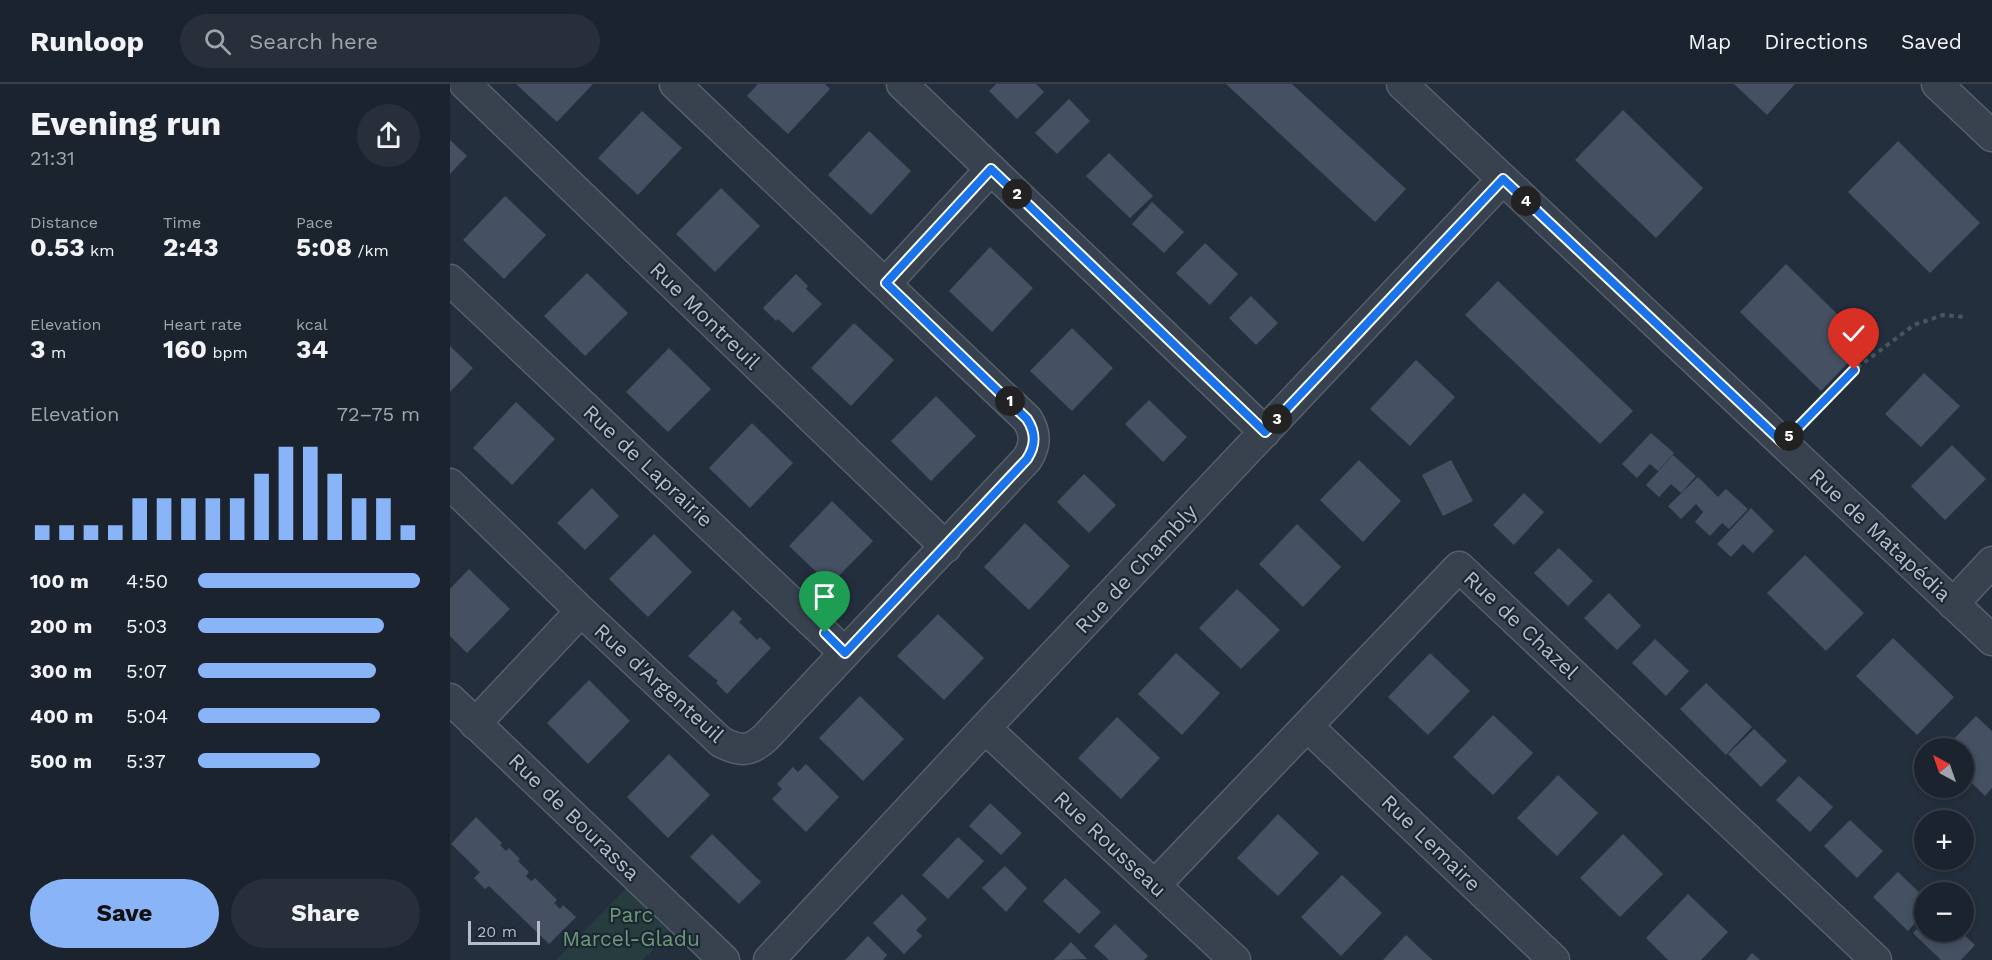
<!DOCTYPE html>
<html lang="en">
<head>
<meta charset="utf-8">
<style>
  :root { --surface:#1b232e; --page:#282f3a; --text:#f1f3f6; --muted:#a0a4aa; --line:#39404a; --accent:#8ab4f8 }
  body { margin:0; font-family:"Work Sans",sans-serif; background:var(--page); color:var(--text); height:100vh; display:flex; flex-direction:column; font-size:22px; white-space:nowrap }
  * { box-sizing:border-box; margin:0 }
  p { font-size:20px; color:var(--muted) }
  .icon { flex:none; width:33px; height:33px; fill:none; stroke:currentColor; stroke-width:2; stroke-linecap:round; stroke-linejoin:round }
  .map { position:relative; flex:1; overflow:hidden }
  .side { display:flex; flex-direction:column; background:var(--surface); width:450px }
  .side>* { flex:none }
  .needle { width:39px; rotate:320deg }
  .fabs { position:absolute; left:1464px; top:654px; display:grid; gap:12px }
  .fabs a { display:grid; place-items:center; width:60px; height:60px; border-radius:50%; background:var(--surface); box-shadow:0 3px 9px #0003,0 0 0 2px var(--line); font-size:30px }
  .scale { position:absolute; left:18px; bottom:15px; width:72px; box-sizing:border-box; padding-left:6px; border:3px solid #b4bcc9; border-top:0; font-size:16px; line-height:21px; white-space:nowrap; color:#b4bcc9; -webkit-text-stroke:4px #1d2633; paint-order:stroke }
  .pin { position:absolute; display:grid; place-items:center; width:51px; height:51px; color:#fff; margin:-62px -26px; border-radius:50% 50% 50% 0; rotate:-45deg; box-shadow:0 0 6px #0007 }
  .pin .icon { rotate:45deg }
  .km { position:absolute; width:30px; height:30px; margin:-15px; border-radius:50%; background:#222; color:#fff; font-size:16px; line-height:30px; text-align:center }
  .round { display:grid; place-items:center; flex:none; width:63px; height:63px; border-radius:32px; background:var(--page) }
  .summary { display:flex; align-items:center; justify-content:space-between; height:102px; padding:0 30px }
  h1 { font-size:33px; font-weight:700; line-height:45px }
  .stats { display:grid; grid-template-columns:repeat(3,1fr); gap:9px; height:102px; padding:6px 30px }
  .stats div { display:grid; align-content:center }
  .stats b { font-size:26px; font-weight:700 }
  .stats small { font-size:16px; font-weight:400 }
  .stats p { font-size:16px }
  .chart { height:168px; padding:12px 30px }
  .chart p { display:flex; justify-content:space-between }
  .chart svg { width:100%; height:108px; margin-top:6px; stroke:var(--accent); stroke-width:6 }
  .primary-button { display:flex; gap:12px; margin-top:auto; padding:12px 30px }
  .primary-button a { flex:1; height:69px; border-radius:36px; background:var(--accent); color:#111; font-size:24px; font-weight:700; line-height:69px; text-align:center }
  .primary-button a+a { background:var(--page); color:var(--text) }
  ul { padding:0 30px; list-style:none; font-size:20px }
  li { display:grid; grid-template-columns:96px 72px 1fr; align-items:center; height:45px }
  li i { height:15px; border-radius:8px; background:var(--accent) }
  header { display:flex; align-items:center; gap:36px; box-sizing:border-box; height:84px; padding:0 30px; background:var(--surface); border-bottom:2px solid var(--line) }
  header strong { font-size:28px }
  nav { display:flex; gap:33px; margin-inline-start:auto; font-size:21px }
  .search { width:420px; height:54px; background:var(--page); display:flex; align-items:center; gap:15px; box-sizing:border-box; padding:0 21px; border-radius:33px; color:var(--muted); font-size:22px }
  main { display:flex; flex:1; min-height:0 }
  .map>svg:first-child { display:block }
  .green { fill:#263c3f }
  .building { fill:#455162 }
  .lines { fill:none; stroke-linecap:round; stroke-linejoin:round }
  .minor-casing { stroke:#565f6c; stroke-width:33 }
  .path { stroke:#44595c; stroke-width:4; stroke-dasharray:4.5 4.5; stroke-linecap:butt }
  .minor { stroke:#38414e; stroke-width:30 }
  .route-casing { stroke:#fff; stroke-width:12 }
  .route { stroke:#1a73e8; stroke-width:8 }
  .labels { text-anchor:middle; stroke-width:4.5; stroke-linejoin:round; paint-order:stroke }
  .street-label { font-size:21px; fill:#b4bcc9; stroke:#1d2633 }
  .park-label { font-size:21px; fill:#6b9a76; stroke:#1d2633 }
</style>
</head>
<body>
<header>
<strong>Runloop</strong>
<div class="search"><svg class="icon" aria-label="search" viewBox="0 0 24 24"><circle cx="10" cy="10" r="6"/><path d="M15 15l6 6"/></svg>Search here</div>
<nav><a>Map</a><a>Directions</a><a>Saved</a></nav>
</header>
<main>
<section class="side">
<div class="summary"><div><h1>Evening run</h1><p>21:31</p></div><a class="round"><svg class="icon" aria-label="share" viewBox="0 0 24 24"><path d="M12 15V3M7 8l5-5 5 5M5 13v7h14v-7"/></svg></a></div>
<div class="stats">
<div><p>Distance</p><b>0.53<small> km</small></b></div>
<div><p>Time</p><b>2:43</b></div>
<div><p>Pace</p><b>5:08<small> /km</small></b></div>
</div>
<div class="stats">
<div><p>Elevation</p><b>3<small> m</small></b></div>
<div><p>Heart rate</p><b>160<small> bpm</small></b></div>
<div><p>kcal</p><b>34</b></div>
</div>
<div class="chart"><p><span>Elevation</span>72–75 m</p>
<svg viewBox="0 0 160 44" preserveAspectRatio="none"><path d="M5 44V38M15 44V38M25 44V38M35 44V38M45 44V27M55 44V27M65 44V27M75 44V27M85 44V27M95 44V17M105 44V6M115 44V6M125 44V17M135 44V27M145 44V27M155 44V38"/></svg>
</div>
<ul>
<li><b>100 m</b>4:50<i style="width:100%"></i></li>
<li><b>200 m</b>5:03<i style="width:84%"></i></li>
<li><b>300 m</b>5:07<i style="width:80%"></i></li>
<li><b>400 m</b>5:04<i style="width:82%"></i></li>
<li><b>500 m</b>5:37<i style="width:55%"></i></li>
</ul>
<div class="primary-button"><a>Save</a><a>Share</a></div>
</section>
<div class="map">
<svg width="1542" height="876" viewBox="0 0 1542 876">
  <rect width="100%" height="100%" fill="#242f3e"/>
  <path class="green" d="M187,793L231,836L193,876H106Z"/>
  <path class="building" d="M66,0H143L107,38Z
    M308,0H375L380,5L338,50L297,12Z
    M546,0H586L594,8L567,35L539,7Z
    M776,0H842L956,105L925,138Z
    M1284,0H1345L1317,31Z
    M619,15L640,37L607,70L585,49Z
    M1173,26L1253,104L1206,154L1125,76Z
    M192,27L232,64L188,111L148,74Z
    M419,47L461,87L421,131L378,91Z
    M0,56L17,72L0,90Z
    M1448,57L1530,139L1480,189L1398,108Z
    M659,69L703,112L680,134L636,92Z
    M271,104L310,142L265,188L226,150Z
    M55,112L96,151L54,195L13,156Z
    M702,118L734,148L714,169L682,140Z
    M755,159L788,190L760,221L726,189Z
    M540,163L583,204L542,248L499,207Z
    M1336,180L1417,259L1371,307L1290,228Z
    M137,189L178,229L135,272L94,232Z
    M346,190L358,202L356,205L372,220L343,249L328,235L326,237L313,224Z
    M1048,197L1183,327L1150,360L1015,231Z
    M801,212L828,239L806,261L779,234Z
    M404,239L444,276L401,322L361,284Z
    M622,244L663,284L622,327L580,287Z
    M0,262L23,284L0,308Z
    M219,264L261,305L218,348L176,308Z
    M966,276L1005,313L960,362L920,325Z
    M1474,289L1510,322L1471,363L1435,330Z
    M486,312L526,352L481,397L441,357Z
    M699,316L737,353L713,378L675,340Z
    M66,318L105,355L62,401L23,364Z
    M302,339L343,379L300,424L259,384Z
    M1201,349L1224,369L1208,387L1200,380L1187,394L1172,380Z
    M1502,361L1536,395L1495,436L1461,402Z
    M1223,371L1246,392L1231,409L1221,400L1209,413L1196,401Z
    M909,376L951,417L913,458L870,416Z
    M1001,376L1023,417L993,432L972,391Z
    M634,390L666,421L639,449L607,418Z
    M1248,393L1268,413L1276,405L1298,425L1279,445L1272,439L1260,452L1245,438L1258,422L1253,428L1246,420L1231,435L1218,422Z
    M142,404L169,432L135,466L107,439Z
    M1074,409L1094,428L1064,461L1043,441Z
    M382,417L423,457L380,501L339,462Z
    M1301,424L1324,447L1303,469L1293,460L1281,473L1267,460Z
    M575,439L620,482L579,526L534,483Z
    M847,440L891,483L853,523L809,480Z
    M204,450L242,488L198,533L159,495Z
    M1109,464L1143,497L1118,522L1084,489Z
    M1355,471L1414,529L1376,567L1317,509Z
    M19,485L60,525L17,569L0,552V505Z
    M787,505L830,546L791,585L749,544Z
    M1159,509L1191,542L1167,566L1134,534Z
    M283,526L292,535L289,538L307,556L310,553L321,564L277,610L266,599L268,597L238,572Z
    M488,530L534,574L494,616L447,572Z
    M1443,554L1504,613L1467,651L1406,592Z
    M1205,555L1239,587L1216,612L1182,579Z
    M726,569L770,609L732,651L688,610Z
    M980,569L1020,607L978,651L938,613Z
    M139,596L180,637L138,680L97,639Z
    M1256,599L1302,643L1276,671L1230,625Z
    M410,612L454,655L413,697L369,654Z
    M1043,631L1083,669L1043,711L1003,673Z
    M1526,632L1542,647V704L1535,712L1514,691V664H1495Z
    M667,633L710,674L671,715L628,674Z
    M1304,645L1337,677L1311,703L1278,670Z
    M219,670L260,711L218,754L177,713Z
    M356,680L389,713L356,748L322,715L332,705L327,700L343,683L348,688Z
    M1108,691L1148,729L1107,772L1067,734Z
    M1349,692L1383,723L1360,748L1326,716Z
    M540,719L572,749L551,771L519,742Z
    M828,730L869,769L828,812L787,774Z
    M26,733L52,759L50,761L56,767L59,764L70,775L68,777L79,788L76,792L81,797L85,794L107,816L104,819L110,825L113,821L126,833L99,860L39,802L35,805L24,794L30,788L1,760Z
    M1400,736L1433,767L1407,794L1374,762Z
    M262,750L311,798L289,820L240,773Z
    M1173,750L1213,790L1170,833L1130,794Z
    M508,753L534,777L498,815L472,791Z
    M555,782L577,804L556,828L532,804Z
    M1448,788L1474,813V829L1458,847L1423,813Z
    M892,791L932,829L891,872L851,833Z
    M615,794L651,828L629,850L593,817Z
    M452,810L477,835L466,846L472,852L454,870L423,839Z
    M1238,810L1278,848L1251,876H1218L1196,854Z
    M1474,837V848H1511L1525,861L1511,876H1491L1463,849Z
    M665,840L698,872L694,876H659L644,862Z
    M956,851L976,870L983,876H933Z
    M418,852L437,871L433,876H395Z
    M621,858L637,875L604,876Z
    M1302,869L1310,876H1296Z"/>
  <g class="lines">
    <g class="minor-casing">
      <path id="minor" d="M15,0L496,463
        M452,0L815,348
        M952,0L1542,556
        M1487,0L1542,52
        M0,196L395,569
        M436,199L541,85
        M0,400L131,527L271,658C291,668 300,668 316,653L577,375C586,361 586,349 577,335L225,0
        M1503,520L1542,478
        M0,615L274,876
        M25,640L131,527
        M857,642L1104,876
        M535,644L785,876
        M705,801L1009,483L1426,876
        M319,876L535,644L1053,95"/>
    </g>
    <path class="path" d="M1350,341L1404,286L1464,241L1493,231L1515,233"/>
    <use href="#minor" class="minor"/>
  </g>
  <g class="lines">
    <g class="route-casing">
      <path id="route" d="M375,549L395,569L577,375C586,361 586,349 577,335L436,199L541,85L815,348L1053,95L1333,359L1404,286"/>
    </g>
    <use href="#route" class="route"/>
  </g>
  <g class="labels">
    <g class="street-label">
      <text transform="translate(255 232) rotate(44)" y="7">Rue Montreuil</text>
      <text transform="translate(198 382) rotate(43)" y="7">Rue de Laprairie</text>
      <text transform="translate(1430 451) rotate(43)" y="7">Rue de Matapédia</text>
      <text transform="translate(686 485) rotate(-47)" y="7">Rue de Chambly</text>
      <text transform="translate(1071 541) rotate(43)" y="7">Rue de Chazel</text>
      <text transform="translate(209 599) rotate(42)" y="7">Rue d'Argenteuil</text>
      <text transform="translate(124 733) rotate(44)" y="7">Rue de Bourassa</text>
      <text transform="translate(981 759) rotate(44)" y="7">Rue Lemaire</text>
      <text transform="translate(660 760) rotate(43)" y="7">Rue Rousseau</text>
    </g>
    <g class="park-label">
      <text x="181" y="838">Parc<tspan x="181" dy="24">Marcel-Gladu</tspan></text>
    </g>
  </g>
</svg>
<div class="fabs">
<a><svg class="needle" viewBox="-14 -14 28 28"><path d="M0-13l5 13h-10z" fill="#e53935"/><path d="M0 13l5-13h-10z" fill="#a0a4aa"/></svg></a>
<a>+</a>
<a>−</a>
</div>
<div class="scale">20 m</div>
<div class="pin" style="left:375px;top:549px;background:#1e9e55"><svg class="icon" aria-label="arrive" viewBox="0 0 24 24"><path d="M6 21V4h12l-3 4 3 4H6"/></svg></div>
<div class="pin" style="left:1404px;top:286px;background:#d93025"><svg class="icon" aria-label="check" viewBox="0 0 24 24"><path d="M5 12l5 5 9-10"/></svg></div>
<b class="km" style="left:560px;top:317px">1</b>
<b class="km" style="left:567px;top:110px">2</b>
<b class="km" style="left:827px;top:335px">3</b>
<b class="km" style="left:1076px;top:117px">4</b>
<b class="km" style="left:1339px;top:352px">5</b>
</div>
</main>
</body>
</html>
